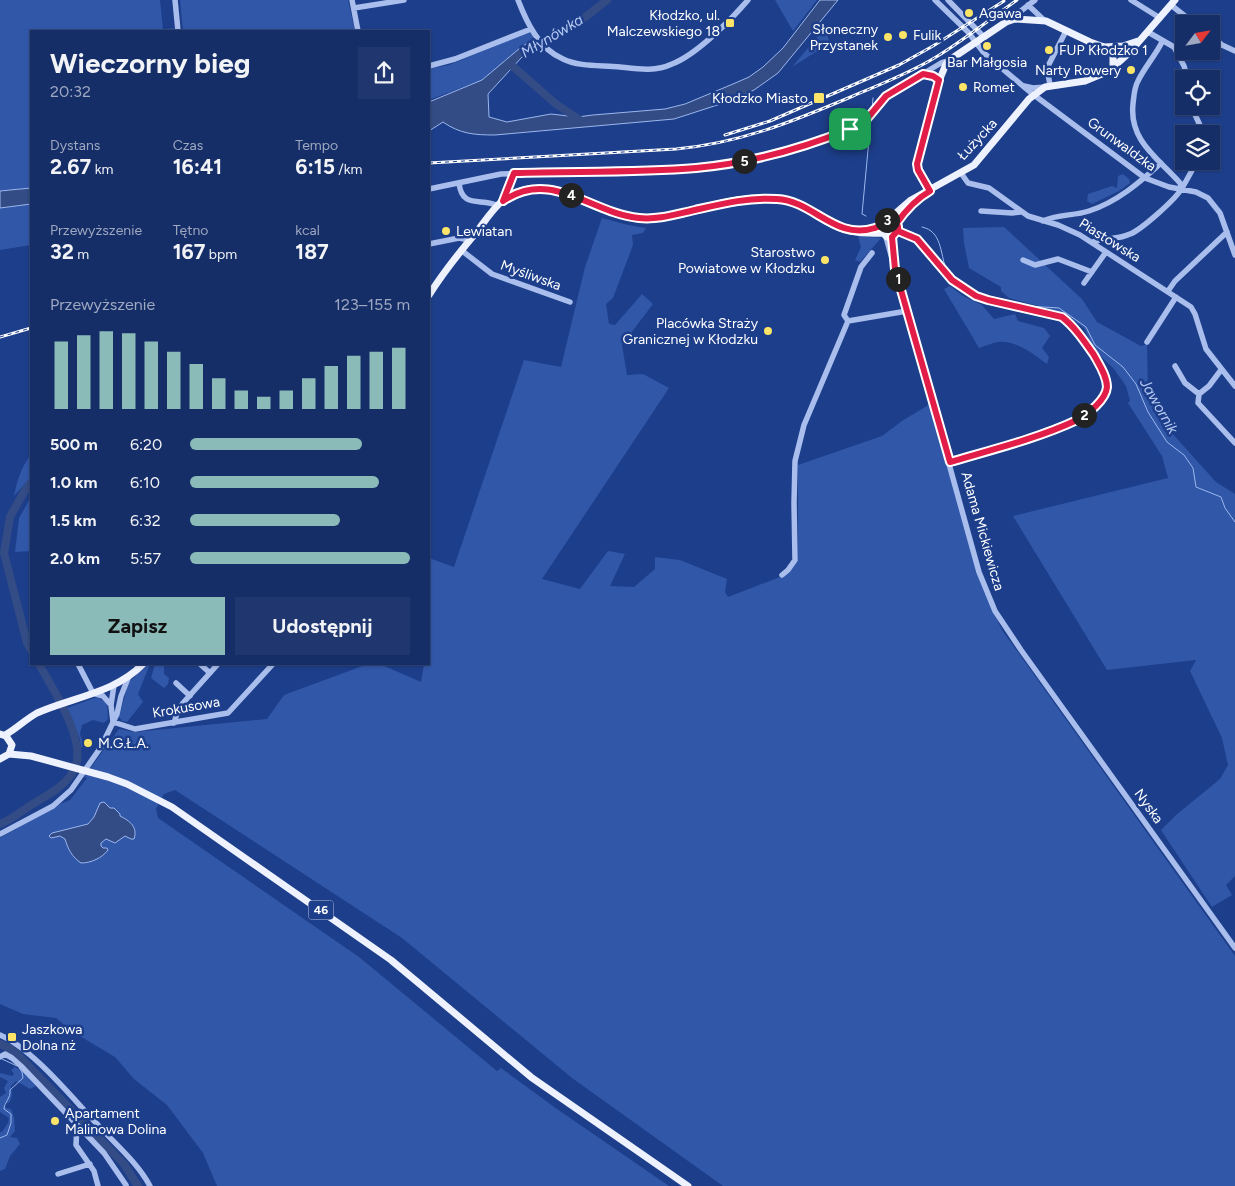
<!DOCTYPE html>
<html lang="pl">
<head>
<meta charset="utf-8">
<style>
  :root { --surface:#162e68; --page:#1f366e; --text:#f1f3f6; --muted:#9ea8c0; --line:#354a7c; --accent:#8bbbb9 }
  body { margin:0; font-family:Figtree,sans-serif; background:var(--page); color:var(--text); height:100vh; display:flex; flex-direction:column; font-size:19px; white-space:nowrap }
  * { box-sizing:border-box; margin:0 }
  p { font-size:16px; color:var(--muted) }
  .icon { flex:none; width:28px; height:28px; fill:none; stroke:currentColor; stroke-width:2; stroke-linecap:round; stroke-linejoin:round }
  .map { position:relative; flex:1; overflow:hidden }
  .sheet { position:absolute; left:30px; top:30px; width:400px; height:635px; display:flex; flex-direction:column; background:var(--surface); border-radius:0px; box-shadow:0 1px 4px #0004,0 0 0 1px var(--line) }
  .sheet>* { flex:none }
  .needle { width:32px; rotate:59deg }
  .controls { position:absolute; left:1175px; top:15px; display:grid; gap:10px }
  .controls a { display:grid; place-items:center; width:45px; height:45px; border-radius:0px; background:var(--surface); box-shadow:0 1px 4px #0004,0 0 0 1px var(--line); font-size:25px }
  .pin { position:absolute; display:grid; place-items:center; width:42px; height:42px; color:#fff; margin:-21px; border-radius:10px; box-shadow:0 2px 8px #0006 }
  .km { position:absolute; width:25px; height:25px; margin:-12px; border-radius:50%; background:#222; color:#fff; font-size:14px; line-height:25px; text-align:center }
  .round { display:grid; place-items:center; flex:none; width:52px; height:52px; border-radius:0px; background:var(--page) }
  .headline { display:flex; align-items:center; justify-content:space-between; height:85px; padding:0 20px }
  h1 { font-size:28px; font-weight:700; line-height:38px }
  .metrics { display:grid; grid-template-columns:repeat(3,1fr); gap:8px; height:85px; padding:5px 20px }
  .metrics div { display:grid; align-content:center }
  .metrics b { font-size:21px; font-weight:700 }
  .metrics small { font-size:14px; font-weight:400 }
  .metrics p { font-size:14px }
  .chart { height:140px; padding:10px 20px }
  .chart p { display:flex; justify-content:space-between }
  .chart svg { width:100%; height:90px; margin-top:5px; stroke:var(--accent); stroke-width:6 }
  .cta { display:flex; gap:10px; margin-top:auto; padding:10px 20px }
  .cta a { flex:1; height:58px; border-radius:0px; background:var(--accent); color:#111; font-size:20px; font-weight:700; line-height:58px; text-align:center }
  .cta a+a { background:var(--page); color:var(--text) }
  ul { padding:0 20px; list-style:none; font-size:16px }
  li { display:grid; grid-template-columns:80px 60px 1fr; align-items:center; height:38px }
  li i { height:12px; border-radius:6px; background:var(--accent) }
  .map>svg:first-child { display:block }
  .green { fill:#3157a8 }
  .water { fill:#344c85; stroke:#9cb7ee }
  .lines { fill:none; stroke-linecap:round; stroke-linejoin:round }
  .stream { stroke:#9cb7ee; stroke-width:1 }
  .river { stroke:#344c85; stroke-width:8 }
  .minor { stroke:#a9beec; stroke-width:5.5 }
  .major { stroke:#eef2ff; stroke-width:7 }
  .rail-casing { stroke:#fff; stroke-width:3 }
  .rail { stroke:#1d3e8a; stroke-width:1; stroke-dasharray:4; stroke-linecap:butt }
  .route-casing { stroke:#fff; stroke-width:10 }
  .route { stroke:#e11d48; stroke-width:6 }
  .poi-dot { fill:#fbe467; stroke:#1d3e8a; stroke-width:2 }
  .labels { text-anchor:middle; stroke-width:5; stroke-linejoin:round; paint-order:stroke }
  .shield { fill:#1d3e8a; stroke:#bbc5dc; stroke-width:1 }
  .shield-label { font-size:12px; font-weight:bold; fill:#fff }
  .poi-label { font-size:14px; fill:#fff; stroke:#1d3e8a; text-anchor:start }
  .street-label { font-size:14px; fill:#fff; stroke:#1d3e8a }
  .water-label { font-size:15px; font-style:italic; fill:#b5c9f3; stroke:#1d3e8a }
</style>
</head>
<body>
<div class="map">
<svg width="1235" height="1186" viewBox="0 0 1235 1186">
  <rect width="100%" height="100%" fill="#1d3e8a"/>
  <path class="green" d="M0,0H160L163,29L174,28V31H31V188L0,191Z
    M180,0H348L355,31H183Z
    M775,0H817L793,31Z
    M823,30H825L830,43L792,67Z
    M530,31L534,39L520,48L482,80L429,100V69L449,65Z
    M1123,174L1129,179L1130,183L1119,191L1092,204L1087,201L1088,194L1112,186L1117,188L1118,176Z
    M31,204V245L0,250V208Z
    M602,218L628,225L646,228L643,233L632,235L633,245L613,298L606,304L609,324L615,325L642,294L653,304L622,345L627,375L643,374L669,388L542,579L580,589L608,551L625,554L610,586L634,587L655,569V557L680,560L727,579L725,592L728,597L785,575L798,559V465L882,436L902,421L930,404L990,605L1002,630L1235,956V1186H723L572,1078L402,938L175,790L164,794L156,809L158,818L359,957L497,1071L501,1068L557,1109L669,1186H217L203,1153L167,1105L134,1079L115,1057L73,1032L56,1018L23,1014L0,1004V838L62,803L70,800L87,778L84,777L119,729L135,732L267,719L284,695L368,664H380L421,682L424,664H429V558L454,567L524,360L561,367L585,267Z
    M1004,227L1082,299L1097,322L1141,346L1147,344L1148,391L1170,431L1216,482L1235,494V876L1226,885L1232,895L1212,907L1161,830L1176,815L1220,779L1228,765L1222,738L1190,671L1196,660L1107,670L1013,516L1168,478L1162,456L1128,403L1130,401L1126,386L1114,369L1094,350L1084,328L1064,313L1009,298L1001,291V287L969,268L964,243L963,228Z
    M858,236L881,238L860,262L855,260L861,247Z
    M950,286L963,296L982,305L994,319L1015,314L1018,321L1044,328L1050,336L1042,348L1049,357L1047,364C1034,354 1016,340 998,342C992,343 985,346 979,348L944,289Z
    M31,455V477L14,496C17,481 21,467 31,455Z
    M31,497V551L15,552L19,518Z
    M148,664H150L138,694L143,702L127,722L122,721L119,717L127,688L130,681Z
    M155,664H164V674L169,678L168,684L164,688L151,678Z
    M97,697L107,703L108,719L104,723L93,720L82,725L80,734L84,745L81,748L80,739L67,708Z
    M15,1067L26,1074L36,1086L30,1089L16,1081L11,1086L12,1095L10,1102L4,1104L6,1108L11,1109L14,1117L15,1131L10,1137L17,1138L20,1144L10,1156L5,1169L0,1171V1132H2L8,1123L9,1118L0,1112V1097L6,1093L4,1088L8,1081L0,1077V1073L12,1076L14,1074L11,1070Z"/>
  <path class="water" d="M820,0H838L778,73L754,90L733,100L674,119L495,135C475,135 460,134 443,122L429,131V102L482,80L520,48L534,39L539,47L522,57L488,94L489,117L507,122L551,114L577,117L593,115L665,109L685,104L733,84L749,77L763,67L783,48Z
    M31,188V204L0,208V191Z
    M104,802L110,808H114L120,814V816C130,821 138,827 134,839H131L125,836L115,843L106,839L101,843V846L103,848H107L108,850C102,858 91,863 81,863C72,857 68,849 65,839L60,836L51,838L49,836L52,833L88,824L94,817L100,803Z"/>
  <g class="lines">
    <path class="stream" d="M872,112L873,98
      M866,216L862,214L871,118
      M922,227C942,231 940,253 946,269
      M974,291L991,297
      M994,298L1027,306L1059,308L1086,327L1095,345L1123,367L1136,384L1148,412L1167,442L1184,455L1193,468L1196,487L1221,497L1225,508L1235,522
      M2,1059L17,1066
      M0,1138L7,1135L11,1123V1114L4,1109C4,1103 11,1098 10,1090L23,1078L22,1072L19,1068"/>
    <path class="river" d="M528,48L555,37L579,22L607,0
      M509,63L556,104L580,120
      M31,483L25,490L10,517L4,553L27,643L31,650
      M0,824C13,819 24,809 36,802C50,794 67,784 74,770C89,743 52,688 39,664
      M0,1044L11,1049L18,1055L124,1164L138,1186"/>
    <path class="minor" d="M175,0L178,31
      M352,0L358,31
      M518,0C527,23 539,49 563,59C579,67 602,65 620,67C638,69 655,72 672,64C696,55 731,20 748,0
      M935,0L968,32L984,53L992,60L1030,92L1145,178L1169,187L1196,192L1208,198L1220,213L1235,255
      M948,0L983,36
      M1131,0L1160,18
      M1028,5L1045,21
      M1171,5L1195,24
      M354,8L404,0
      M1015,19L1017,14L1035,0
      M1148,32L1174,47L1184,66L1188,79
      M1211,36L1222,45L1235,51
      M1162,42C1155,56 1144,68 1138,81C1134,88 1134,96 1133,104C1129,141 1158,158 1180,183L1182,189
      M429,66L455,59L531,29
      M923,74L933,76L939,80
      M1050,85L1047,68L1066,31
      M1024,86L1033,88L1045,87
      M1191,106L1204,134
      M961,173L968,183L989,188L1028,216L1058,225L1080,235L1191,307L1195,314L1206,349L1235,386
      M459,183C462,210 482,197 498,206
      M429,189L501,174L571,173L695,168L729,164L790,150L821,141L861,124L874,112L886,96L941,63L948,61
      M503,201L514,173
      M981,211L1012,213L1021,212
      M1043,221C1057,214 1074,216 1089,211C1117,202 1139,183 1161,163
      M898,231L917,239L952,280L975,296L1021,308L1062,317L1069,322L1086,343L1103,372L1105,380L1107,387L1104,395L1098,403L1078,419L1010,444L950,463
      M886,237L979,572L995,611L1021,650L1235,948
      M1093,242C1105,237 1118,240 1130,234C1141,230 1176,199 1182,188C1187,180 1192,170 1197,161
      M429,244L459,238L469,240
      M461,250L492,274L570,302
      M872,253L861,267L844,315L848,321L907,311
      M1023,260L1035,265L1058,259L1092,272
      M1084,283L1106,252
      M1168,291L1175,281L1227,232
      M1147,342L1176,297
      M1175,366L1185,383L1199,394
      M1221,370L1209,386L1199,394L1198,403L1235,443
      M782,575L788,570L795,560L794,503L795,461L804,425L848,321
      M78,664L93,693L103,696L111,705
      M200,664L210,673
      M176,683L190,696
      M113,722L135,729L228,713L273,664
      M113,722L111,705L114,685
      M174,723L178,710L183,703L218,664
      M0,834L53,806L71,790L101,747L117,714L121,696L129,676
      M0,1035C33,1049 72,1098 98,1125C116,1145 137,1162 150,1186
      M0,1057L5,1054L12,1058L21,1066L104,1153L126,1185
      M77,1125L76,1145L94,1171L98,1186
      M58,1174L90,1164"/>
    <path class="major" d="M1104,47L1113,55V68
      M930,191L918,170L917,164L937,86L946,64L951,59L1006,22L1015,19L1046,21L1090,42L1104,47L1123,46L1138,41
      M896,224L912,205
      M867,230L881,226L911,200L974,165L1029,99L1045,87L1085,81L1109,71L1129,53L1175,0
      M881,231L887,237C900,237 901,222 889,220
      M429,295C443,273 458,254 475,234C483,224 491,211 501,202C522,183 550,187 573,196C599,206 625,220 653,219C665,218 678,214 690,211C719,203 754,194 784,200C798,202 808,211 821,218C841,231 858,234 882,233
      M0,734L6,736L12,745L9,754L0,759
      M5,735C16,729 26,719 37,713C73,697 115,693 143,664
      M9,754L31,756L108,777L127,784L172,807L391,960L531,1077L688,1186"/>
    <g class="rail-casing">
      <path id="rail" d="M725,135L770,121L899,65L933,46L1004,1
        M429,163L676,149C741,143 794,121 853,96C881,84 910,73 936,57C964,40 990,19 1017,0
        M0,337L31,328"/>
    </g>
    <use href="#rail" class="rail"/>
  </g>
  <g class="lines">
    <g class="route-casing">
      <path id="route" d="M850,129L866,120L886,96L923,74L933,76L939,80L917,164L918,170L930,191C916,199 905,211 896,224L898,230L892,237L895,269L950,462C991,450 1039,438 1077,420C1088,414 1106,400 1107,387C1107,376 1099,364 1094,355C1085,342 1075,327 1062,317L988,300L976,296L952,280L917,239L898,231C899,224 895,220 887,220C882,223 881,227 875,228C835,241 814,201 777,199C749,197 721,204 695,210C676,214 659,220 639,218C590,213 552,168 503,201L514,173C575,171 636,173 696,168C749,163 801,149 850,129"/>
    </g>
    <use href="#route" class="route"/>
  </g>
  <g class="poi-dot">
    <circle cx="969" cy="13" r="5"/>
    <rect x="725" y="18" width="10" height="10" rx="2.5"/>
    <circle cx="903" cy="35" r="5"/>
    <circle cx="888" cy="37" r="5"/>
    <circle cx="987" cy="46" r="5"/>
    <circle cx="1049" cy="50" r="5"/>
    <circle cx="1131" cy="70" r="5"/>
    <circle cx="963" cy="87" r="5"/>
    <rect x="813" y="92" width="12" height="12" rx="2.5"/>
    <circle cx="446" cy="231" r="5"/>
    <circle cx="825" cy="260" r="5"/>
    <circle cx="768" cy="331" r="5"/>
    <circle cx="88" cy="743" r="5"/>
    <rect x="7" y="1032" width="10" height="10" rx="2.5"/>
    <circle cx="55" cy="1121" r="5"/>
  </g>
  <g class="labels">
    <rect class="shield" x="308.5" y="900.5" width="25" height="19" rx="4"/>
    <g class="shield-label">
      <text x="321" y="914">46</text>
    </g>
    <g class="poi-label">
      <text x="979" y="18">Agawa</text>
      <text x="720" y="20" text-anchor="end">Kłodzko, ul.<tspan x="720" dy="16">Malczewskiego 18</tspan></text>
      <text x="878" y="34" text-anchor="end">Słoneczny<tspan x="878" dy="16">Przystanek</tspan></text>
      <text x="913" y="40">Fulik</text>
      <text x="1059" y="55">FUP Kłodzko 1</text>
      <text x="987" y="67" text-anchor="middle">Bar Małgosia</text>
      <text x="1121" y="75" text-anchor="end">Narty Rowery</text>
      <text x="973" y="92">Romet</text>
      <text x="808" y="103" text-anchor="end">Kłodzko Miasto</text>
      <text x="456" y="236">Lewiatan</text>
      <text x="815" y="257" text-anchor="end">Starostwo<tspan x="815" dy="16">Powiatowe w Kłodzku</tspan></text>
      <text x="758" y="328" text-anchor="end">Placówka Straży<tspan x="758" dy="16">Granicznej w Kłodzku</tspan></text>
      <text x="98" y="748">M.G.Ł.A.</text>
      <text x="22" y="1034">Jaszkowa<tspan x="22" dy="16">Dolna nż</tspan></text>
      <text x="65" y="1118">Apartament<tspan x="65" dy="16">Malinowa Dolina</tspan></text>
    </g>
    <g class="street-label">
      <text transform="translate(977 139) rotate(-47)" y="5">Łużycka</text>
      <text transform="translate(1122 144) rotate(36)" y="5">Grunwaldzka</text>
      <text transform="translate(1110 240) rotate(32)" y="5">Piastowska</text>
      <text transform="translate(531 275) rotate(20)" y="5">Myśliwska</text>
      <text transform="translate(983 531) rotate(74)" y="5">Adama Mickiewicza</text>
      <text transform="translate(186 707) rotate(-10)" y="5">Krokusowa</text>
      <text transform="translate(1149 806) rotate(54)" y="5">Nyska</text>
    </g>
    <g class="water-label">
      <text transform="translate(552 36) rotate(-31)" y="5">Młynówka</text>
      <text transform="translate(1159 406) rotate(60)" y="5">Jawornik</text>
    </g>
  </g>
</svg>
<div class="controls">
<a><svg class="needle" viewBox="-14 -14 28 28"><path d="M0-13l5 13h-10z" fill="#e53935"/><path d="M0 13l5-13h-10z" fill="#9ea8c0"/></svg></a>
<a><svg class="icon" aria-label="locate" viewBox="0 0 24 24"><circle cx="12" cy="12" r="6"/><path d="M12 2v4M12 18v4M2 12h4M18 12h4"/></svg></a>
<a><svg class="icon" aria-label="layers" viewBox="0 0 24 24"><path d="M12 4l9 5-9 5-9-5zM3 14l9 5 9-5"/></svg></a>
</div>
<div class="pin" style="left:850px;top:129px;background:#1e9e55"><svg class="icon" aria-label="arrive" viewBox="0 0 24 24"><path d="M6 21V4h12l-3 4 3 4H6"/></svg></div>
<b class="km" style="left:898px;top:279px">1</b>
<b class="km" style="left:1084px;top:415px">2</b>
<b class="km" style="left:887px;top:220px">3</b>
<b class="km" style="left:571px;top:195px">4</b>
<b class="km" style="left:744px;top:161px">5</b>
<section class="sheet">
<div class="headline"><div><h1>Wieczorny bieg</h1><p>20:32</p></div><a class="round"><svg class="icon" aria-label="share" viewBox="0 0 24 24"><path d="M12 15V3M7 8l5-5 5 5M5 13v7h14v-7"/></svg></a></div>
<div class="metrics">
<div><p>Dystans</p><b>2.67<small> km</small></b></div>
<div><p>Czas</p><b>16:41</b></div>
<div><p>Tempo</p><b>6:15<small> /km</small></b></div>
</div>
<div class="metrics">
<div><p>Przewyższenie</p><b>32<small> m</small></b></div>
<div><p>Tętno</p><b>167<small> bpm</small></b></div>
<div><p>kcal</p><b>187</b></div>
</div>
<div class="chart"><p><span>Przewyższenie</span>123–155 m</p>
<svg viewBox="0 0 160 44" preserveAspectRatio="none"><path d="M5 44V11M15 44V8M25 44V6M35 44V7M45 44V11M55 44V16M65 44V22M75 44V29M85 44V35M95 44V38M105 44V35M115 44V29M125 44V23M135 44V18M145 44V16M155 44V14"/></svg>
</div>
<ul>
<li><b>500 m</b>6:20<i style="width:78%"></i></li>
<li><b>1.0 km</b>6:10<i style="width:86%"></i></li>
<li><b>1.5 km</b>6:32<i style="width:68%"></i></li>
<li><b>2.0 km</b>5:57<i style="width:100%"></i></li>
</ul>
<div class="cta"><a>Zapisz</a><a>Udostępnij</a></div>
</section>
</div>
</body>
</html>
